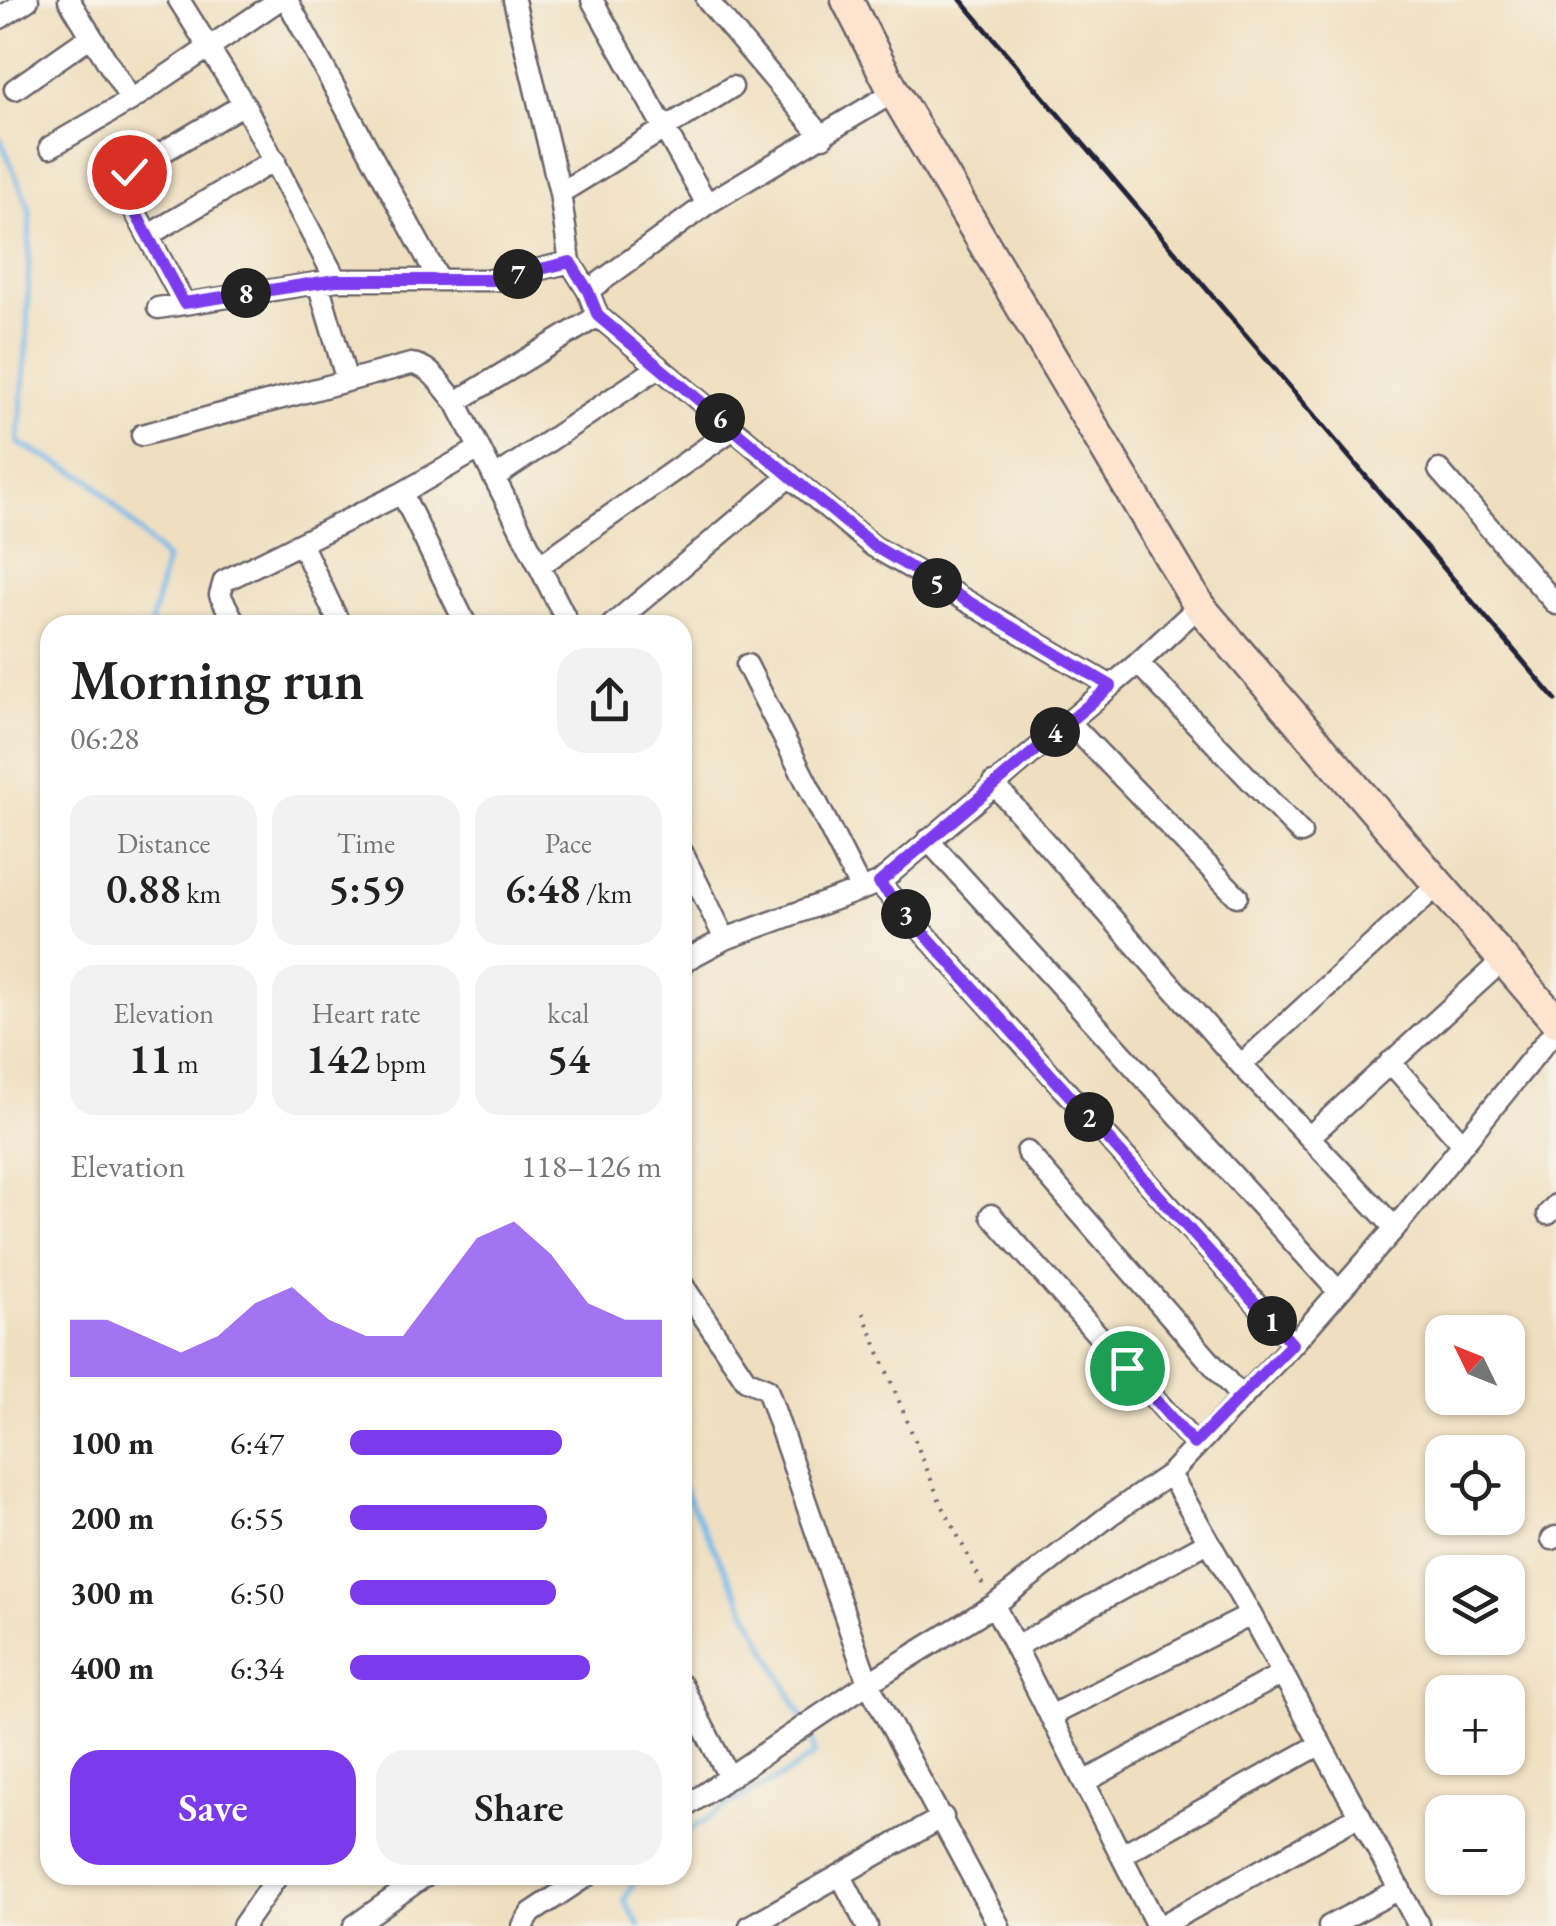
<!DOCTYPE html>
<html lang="en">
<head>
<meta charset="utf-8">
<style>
  :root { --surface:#fff; --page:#f2f2f2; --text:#222; --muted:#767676; --accent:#7c3aed }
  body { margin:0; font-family:"EB Garamond",serif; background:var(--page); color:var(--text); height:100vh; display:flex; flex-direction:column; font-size:38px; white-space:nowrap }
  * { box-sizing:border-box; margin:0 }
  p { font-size:32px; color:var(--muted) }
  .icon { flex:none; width:55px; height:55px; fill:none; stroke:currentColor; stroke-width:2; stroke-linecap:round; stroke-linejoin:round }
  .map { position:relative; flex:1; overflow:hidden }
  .drawer { position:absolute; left:40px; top:615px; width:652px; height:1270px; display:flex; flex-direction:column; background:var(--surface); border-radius:30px; box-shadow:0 2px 8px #0004 }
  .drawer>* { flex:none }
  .needle { width:65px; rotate:313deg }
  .tools { position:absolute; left:1425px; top:1315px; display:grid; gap:20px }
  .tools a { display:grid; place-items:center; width:100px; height:100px; border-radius:20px; background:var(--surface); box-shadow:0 2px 8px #0004; font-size:50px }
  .pin { position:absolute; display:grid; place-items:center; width:85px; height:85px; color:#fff; margin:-42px; border:5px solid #fff; border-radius:50%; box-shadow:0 2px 10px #0007 }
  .km { position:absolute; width:50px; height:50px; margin:-25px; border-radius:50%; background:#222; color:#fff; font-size:28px; line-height:50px; text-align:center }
  .round { display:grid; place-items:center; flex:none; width:105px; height:105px; border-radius:30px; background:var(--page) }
  .headline { display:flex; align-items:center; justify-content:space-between; height:170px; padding:0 30px }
  h1 { font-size:55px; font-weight:600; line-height:75px }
  .metrics { display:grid; grid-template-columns:repeat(3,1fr); gap:15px; height:170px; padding:10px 30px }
  .metrics div { display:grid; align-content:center; border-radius:25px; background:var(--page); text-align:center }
  .metrics b { font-size:42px; font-weight:600 }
  .metrics small { font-size:28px; font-weight:400 }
  .metrics p { font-size:28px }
  .chart { height:280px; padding:20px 30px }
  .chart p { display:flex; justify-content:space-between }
  .chart svg { width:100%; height:180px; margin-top:10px; fill:var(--accent); opacity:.7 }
  .action { display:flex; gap:20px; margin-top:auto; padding:20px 30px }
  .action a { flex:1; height:115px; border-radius:30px; background:var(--accent); color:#fff; font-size:40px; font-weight:600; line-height:115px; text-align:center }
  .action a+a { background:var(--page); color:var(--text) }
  ul { padding:0 30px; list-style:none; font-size:32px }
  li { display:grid; grid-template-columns:160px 120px 1fr; align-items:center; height:75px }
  li i { height:25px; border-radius:12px; background:var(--accent) }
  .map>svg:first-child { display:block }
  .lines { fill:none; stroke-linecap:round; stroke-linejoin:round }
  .stream { stroke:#74b8ea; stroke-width:5 }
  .street-casing { stroke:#6a646a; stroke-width:25 }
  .secondary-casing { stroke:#6a646a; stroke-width:35 }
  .path { stroke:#6a646a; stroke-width:4; stroke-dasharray:2.5 8; stroke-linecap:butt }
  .street { stroke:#fff; stroke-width:20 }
  .secondary { stroke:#fde4d1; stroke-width:30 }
  .rail { stroke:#22223b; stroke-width:5 }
  .route-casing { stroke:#fff; stroke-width:20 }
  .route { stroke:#7c3aed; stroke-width:12 }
</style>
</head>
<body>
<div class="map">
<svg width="1556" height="1926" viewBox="0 0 1556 1926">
  <rect width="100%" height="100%" fill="#f7f3e8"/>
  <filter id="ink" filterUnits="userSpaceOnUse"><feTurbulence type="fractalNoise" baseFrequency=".01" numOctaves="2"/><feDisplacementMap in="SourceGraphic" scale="20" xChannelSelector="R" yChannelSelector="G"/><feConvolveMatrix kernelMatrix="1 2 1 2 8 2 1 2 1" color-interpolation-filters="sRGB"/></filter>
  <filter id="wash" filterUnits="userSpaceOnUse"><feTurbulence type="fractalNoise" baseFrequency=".0048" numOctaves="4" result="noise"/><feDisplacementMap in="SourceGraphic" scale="40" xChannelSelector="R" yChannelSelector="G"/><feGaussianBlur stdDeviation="2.25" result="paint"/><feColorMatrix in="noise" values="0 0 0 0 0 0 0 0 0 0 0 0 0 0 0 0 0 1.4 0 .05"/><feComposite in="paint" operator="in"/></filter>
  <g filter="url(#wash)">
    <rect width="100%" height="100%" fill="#efdfc0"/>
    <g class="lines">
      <path class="stream" d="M0,138L30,210L27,340L18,443L91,480L166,560L151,625
        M682,1486L803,1719
        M682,1836L729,1804L785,1775L814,1755L813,1739L808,1729
        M637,1875L624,1901L640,1926"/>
    </g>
  </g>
  <g filter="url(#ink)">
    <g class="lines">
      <g class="street-casing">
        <path id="street" d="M69,0L131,100
          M179,0L244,104L336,280
          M287,0L439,280H495L570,262
          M514,0L560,193L570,262L588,291L598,316L873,546L1111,686
          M592,0L707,204
          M707,0L823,137
          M0,18L28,0
          M15,89L91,36
          M50,147L131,100L279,0
          M560,193L732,87
          M149,235L275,160
          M318,283L347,381
          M588,291L707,204L894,92
          M184,303L122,187L123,180L129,172L244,104
          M158,308L336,280H439
          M142,435L411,364C431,365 443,388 456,402
          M1439,470L1556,604
          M494,478L659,367
          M402,493L466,625
          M301,543L340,625
          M539,566L733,429
          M236,625L220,595L224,581L402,493L479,449
          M569,625L456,402L598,316
          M612,625L790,476
          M1138,663L1301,833
          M747,665L861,890
          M1068,721L1237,896
          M993,783L1241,1065L1395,1228
          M928,840L1338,1291
          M682,852L725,939
          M879,883L1293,1344
          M682,962L725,939L879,883L1138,663L1199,606
          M1390,1062L1463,1144
          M1241,1065L1439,884
          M1309,1137L1503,960
          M1027,1152L1241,1397
          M1548,1214L1556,1205
          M991,1215L1195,1444
          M682,1284L746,1380L767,1389L868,1683L999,1926
          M1170,1474L1251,1615L1419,1926
          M1552,1539L1556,1537
          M994,1605L1157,1926
          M1015,1647L1208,1542
          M682,1686L729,1777
          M1050,1716L1251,1615
          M1084,1782L1283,1673
          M682,1809L868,1683L994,1605L1110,1515L1170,1474L1293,1344L1395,1228L1556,1029
          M1121,1855L1321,1744
          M841,1876L867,1926
          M243,1926L278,1875
          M354,1926L426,1875
          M523,1926L531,1913L588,1875
          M750,1926L943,1817
          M1161,1926L1360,1815
          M1329,1926L1400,1889"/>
      </g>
      <g class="secondary-casing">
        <path id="secondary" d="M847,0L894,92L1199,606L1556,1021"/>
      </g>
      <path class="path" d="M863,1313L939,1499L984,1587"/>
      <use href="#street" class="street"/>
      <use href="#secondary" class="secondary"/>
      <path class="rail" d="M961,0L1556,700"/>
    </g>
  </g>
  <g class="lines" filter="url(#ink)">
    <g class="route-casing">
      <path id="route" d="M129,172L122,180V188L184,303L336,280H495L570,262L588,291L598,316L874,546L1111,686L879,883L1292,1344L1194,1444L1127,1368"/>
    </g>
    <use href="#route" class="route"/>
  </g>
</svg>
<div class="tools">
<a><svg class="needle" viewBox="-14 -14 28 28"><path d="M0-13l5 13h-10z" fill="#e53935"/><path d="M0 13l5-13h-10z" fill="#767676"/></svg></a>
<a><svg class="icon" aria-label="locate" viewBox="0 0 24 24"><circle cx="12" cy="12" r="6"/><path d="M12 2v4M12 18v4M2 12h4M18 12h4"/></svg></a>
<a><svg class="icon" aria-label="layers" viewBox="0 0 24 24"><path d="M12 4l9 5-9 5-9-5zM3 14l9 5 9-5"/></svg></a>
<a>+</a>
<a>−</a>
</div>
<div class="pin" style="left:1127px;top:1368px;background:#1e9e55"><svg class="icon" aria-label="arrive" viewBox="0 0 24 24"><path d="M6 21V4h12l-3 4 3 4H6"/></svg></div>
<div class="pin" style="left:129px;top:172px;background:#d93025"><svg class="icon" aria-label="check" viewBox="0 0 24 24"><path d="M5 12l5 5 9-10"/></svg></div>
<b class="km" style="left:1272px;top:1321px">1</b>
<b class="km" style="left:1089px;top:1117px">2</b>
<b class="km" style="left:906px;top:914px">3</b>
<b class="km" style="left:1055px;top:732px">4</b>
<b class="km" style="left:937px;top:583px">5</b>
<b class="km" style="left:720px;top:418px">6</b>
<b class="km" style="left:518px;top:274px">7</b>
<b class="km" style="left:246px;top:293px">8</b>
<section class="drawer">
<div class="headline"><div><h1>Morning run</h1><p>06:28</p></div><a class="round"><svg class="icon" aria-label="share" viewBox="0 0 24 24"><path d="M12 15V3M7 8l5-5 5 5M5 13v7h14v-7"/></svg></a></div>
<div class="metrics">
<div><p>Distance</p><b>0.88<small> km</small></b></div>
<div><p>Time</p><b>5:59</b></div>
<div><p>Pace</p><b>6:48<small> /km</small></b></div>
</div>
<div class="metrics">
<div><p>Elevation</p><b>11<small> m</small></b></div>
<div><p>Heart rate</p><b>142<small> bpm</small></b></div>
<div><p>kcal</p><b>54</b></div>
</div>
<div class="chart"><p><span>Elevation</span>118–126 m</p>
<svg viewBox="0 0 160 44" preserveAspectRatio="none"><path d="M0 44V30L10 30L20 34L30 38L40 34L50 26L60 22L70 30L80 34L90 34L100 22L110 10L120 6L130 14L140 26L150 30L160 30V44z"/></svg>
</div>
<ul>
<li><b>100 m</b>6:47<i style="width:68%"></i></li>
<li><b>200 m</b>6:55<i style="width:63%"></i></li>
<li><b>300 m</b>6:50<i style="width:66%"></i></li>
<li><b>400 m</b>6:34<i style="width:77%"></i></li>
</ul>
<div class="action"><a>Save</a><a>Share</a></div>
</section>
</div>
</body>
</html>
